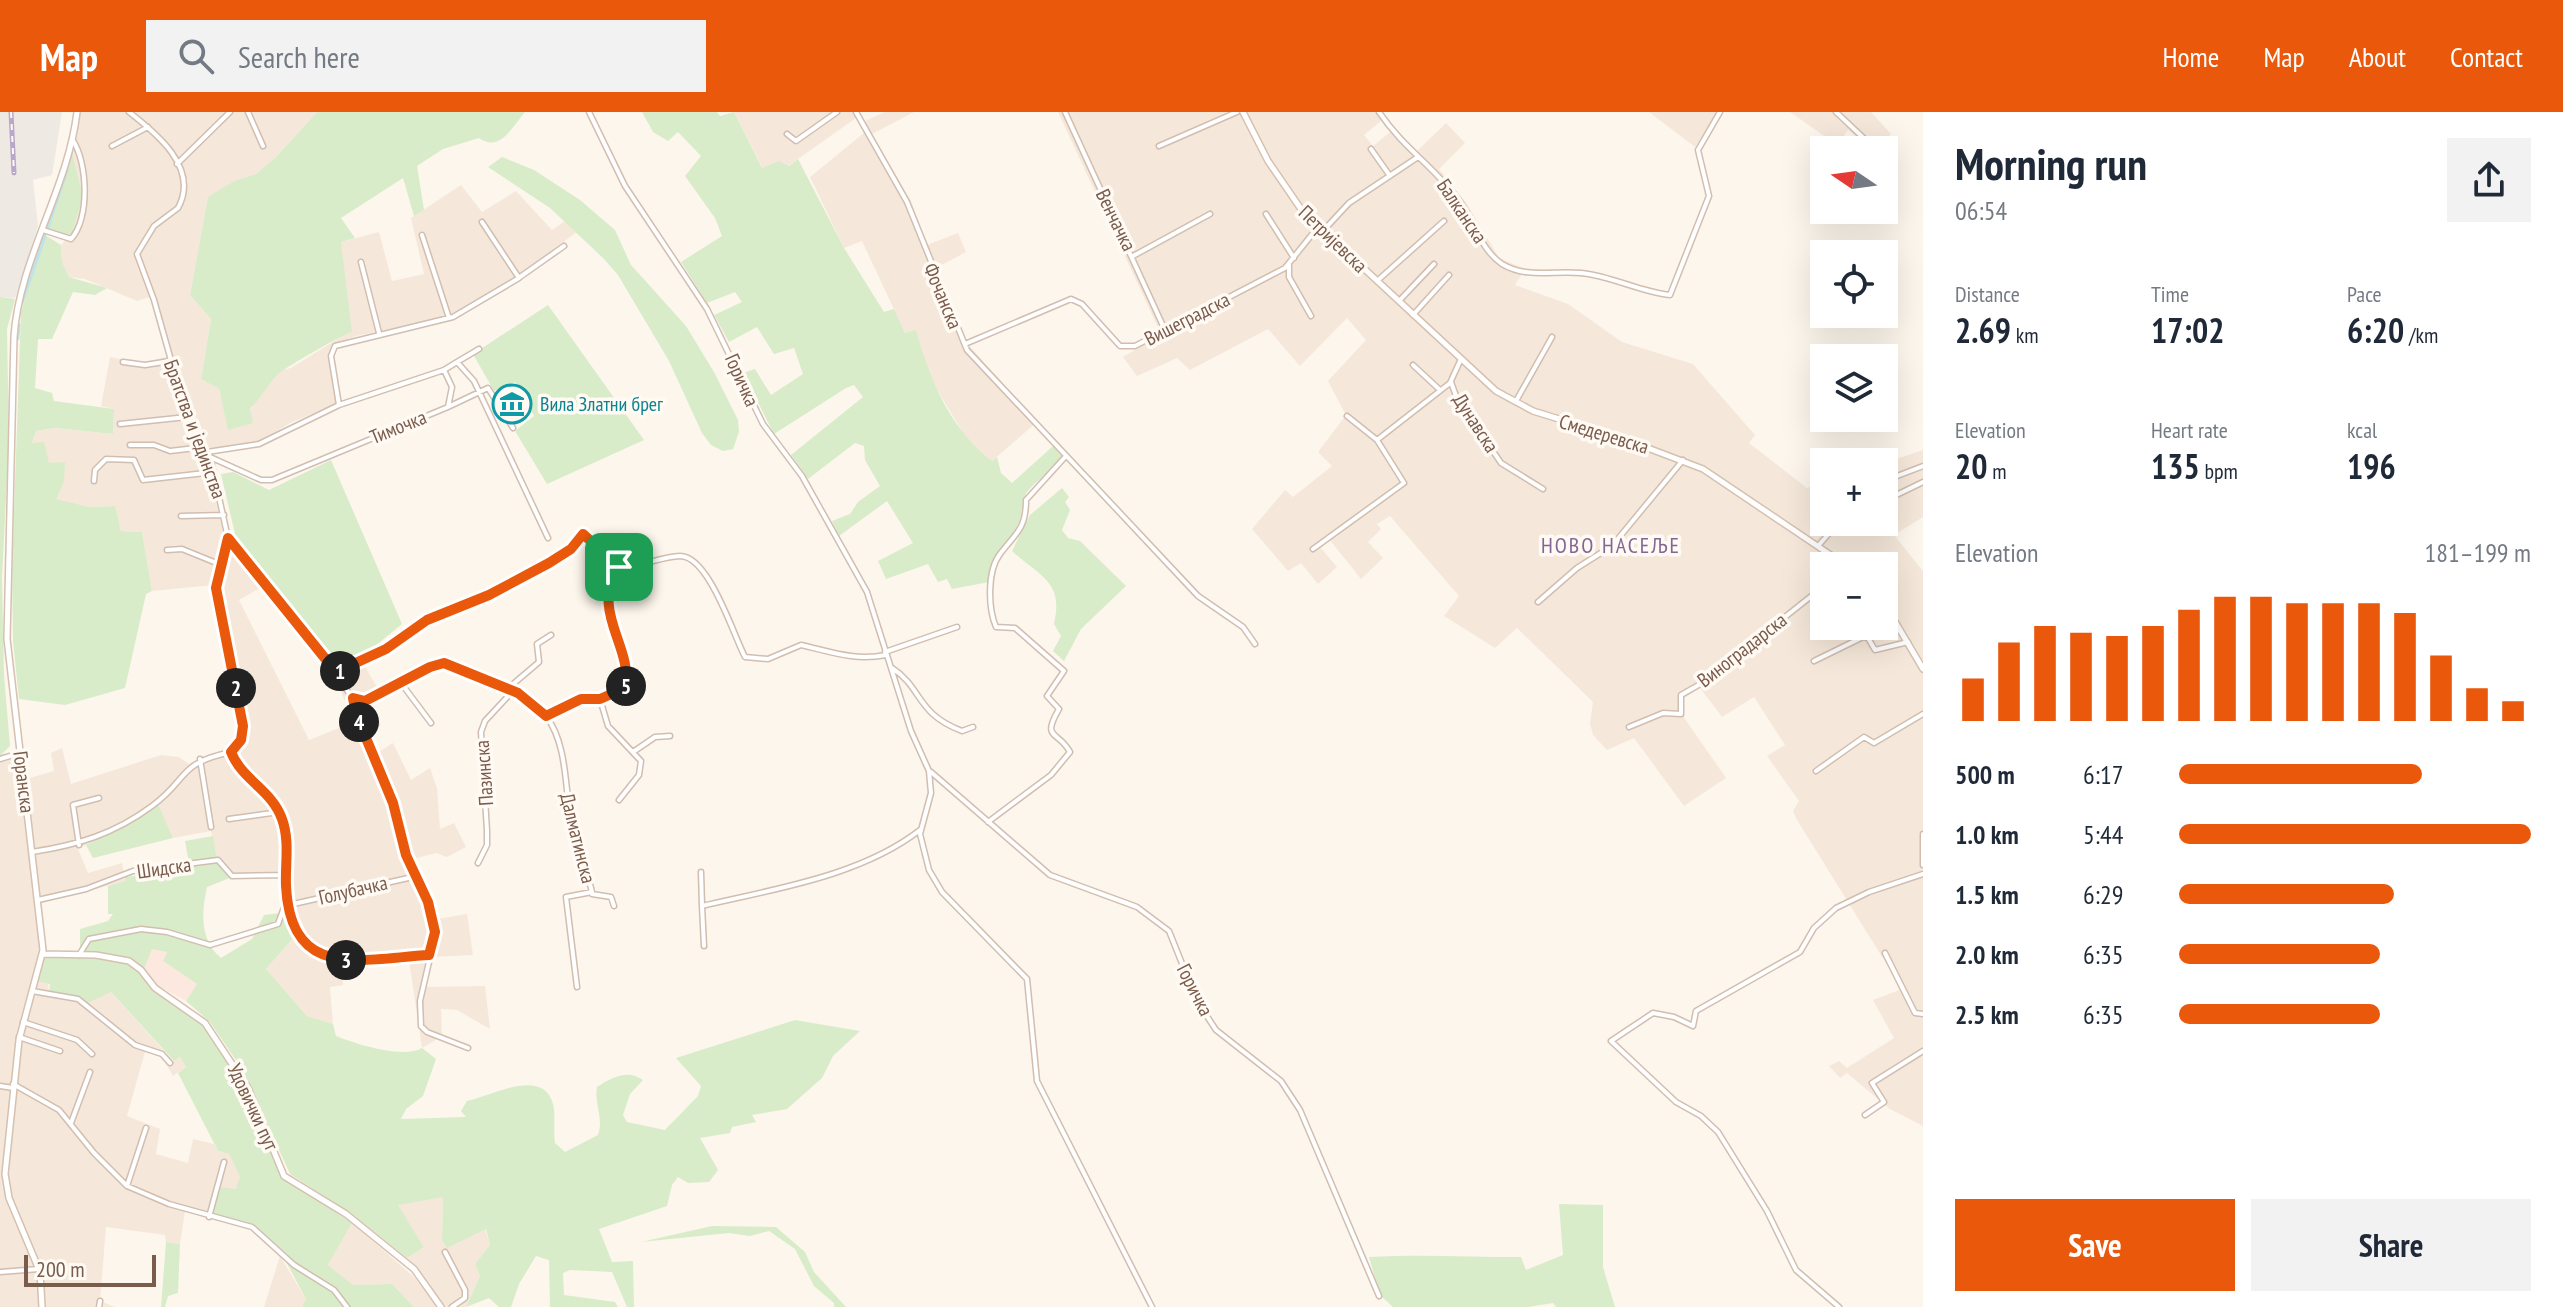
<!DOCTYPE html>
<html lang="en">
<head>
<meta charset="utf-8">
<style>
  :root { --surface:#fff; --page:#f2f2f3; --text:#1f2937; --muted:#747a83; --accent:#ea580c }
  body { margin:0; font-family:"PT Sans Narrow",sans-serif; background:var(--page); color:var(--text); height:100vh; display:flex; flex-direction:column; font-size:30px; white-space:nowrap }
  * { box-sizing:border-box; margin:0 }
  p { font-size:26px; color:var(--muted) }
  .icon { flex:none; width:44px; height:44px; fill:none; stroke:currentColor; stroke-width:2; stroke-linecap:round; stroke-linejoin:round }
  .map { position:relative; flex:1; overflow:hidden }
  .drawer { display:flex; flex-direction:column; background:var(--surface); width:640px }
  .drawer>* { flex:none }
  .needle { width:52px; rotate:283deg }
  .controls { position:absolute; left:1810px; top:24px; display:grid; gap:16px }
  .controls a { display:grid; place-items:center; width:88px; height:88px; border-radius:0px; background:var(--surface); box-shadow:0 8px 32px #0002; font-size:40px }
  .scale { position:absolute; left:24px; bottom:20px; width:132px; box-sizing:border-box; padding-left:8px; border:4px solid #7a5c4d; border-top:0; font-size:22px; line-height:28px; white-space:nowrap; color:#7a5c4d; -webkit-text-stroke:6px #fffaf3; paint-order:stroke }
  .pin { position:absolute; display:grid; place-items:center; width:68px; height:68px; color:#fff; margin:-34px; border-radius:16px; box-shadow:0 4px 12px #0006 }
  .km { position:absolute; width:40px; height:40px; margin:-20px; border-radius:50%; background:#222; color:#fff; font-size:22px; line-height:40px; text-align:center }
  .round { display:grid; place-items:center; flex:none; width:84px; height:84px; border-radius:0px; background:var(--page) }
  .summary { display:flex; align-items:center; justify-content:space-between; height:136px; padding:0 32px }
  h1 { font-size:44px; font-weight:600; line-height:60px }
  .metrics { display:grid; grid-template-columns:repeat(3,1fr); gap:12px; height:136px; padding:8px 32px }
  .metrics div { display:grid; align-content:center }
  .metrics b { font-size:34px; font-weight:600 }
  .metrics small { font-size:22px; font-weight:400 }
  .metrics p { font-size:22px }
  .chart { height:224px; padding:16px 32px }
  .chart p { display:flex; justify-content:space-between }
  .chart svg { width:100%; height:144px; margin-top:8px; stroke:var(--accent); stroke-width:6 }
  .action { display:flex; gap:16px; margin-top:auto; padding:16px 32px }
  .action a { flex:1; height:92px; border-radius:0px; background:var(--accent); color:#fff; font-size:32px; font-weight:600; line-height:92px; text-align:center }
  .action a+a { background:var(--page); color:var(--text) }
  ul { padding:0 32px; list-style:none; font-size:26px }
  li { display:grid; grid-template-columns:128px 96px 1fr; align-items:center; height:60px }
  li i { height:20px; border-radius:10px; background:var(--accent) }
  header { display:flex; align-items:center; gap:48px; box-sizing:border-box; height:112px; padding:0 40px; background:var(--accent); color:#fff }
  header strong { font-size:38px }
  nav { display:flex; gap:44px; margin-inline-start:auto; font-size:28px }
  .search { width:560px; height:72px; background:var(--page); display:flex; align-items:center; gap:20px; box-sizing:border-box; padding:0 28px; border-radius:0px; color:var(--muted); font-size:30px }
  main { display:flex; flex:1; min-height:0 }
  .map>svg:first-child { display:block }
  .residential { fill:#f5e8da; fill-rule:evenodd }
  .commercial { fill:#fde8e0 }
  .industrial { fill:#efe9e4 }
  .green { fill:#d8ecc9 }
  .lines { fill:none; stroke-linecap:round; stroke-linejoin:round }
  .canal { stroke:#bfe3e8; stroke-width:5 }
  .street-casing { stroke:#d1beb0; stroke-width:7 }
  .secondary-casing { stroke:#d6c0b0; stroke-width:8 }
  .street { stroke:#fff; stroke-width:4 }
  .secondary { stroke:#fff; stroke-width:5 }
  .rail-casing { stroke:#b9a8c9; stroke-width:5 }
  .rail { stroke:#fffaf3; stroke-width:2; stroke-dasharray:6; stroke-linecap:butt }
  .route-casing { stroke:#fff; stroke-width:16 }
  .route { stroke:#ea580c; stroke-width:10 }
  .labels { text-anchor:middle; stroke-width:7; stroke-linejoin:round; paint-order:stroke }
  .street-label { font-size:20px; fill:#7a5c4d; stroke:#fffaf3 }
  .culture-label { font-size:20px; fill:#0d838f; stroke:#fffaf3; text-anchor:start }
  .neighbourhood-label { font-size:22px; letter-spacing:2px; fill:#846695; stroke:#fffaf3 }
</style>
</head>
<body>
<header>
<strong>Map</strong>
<div class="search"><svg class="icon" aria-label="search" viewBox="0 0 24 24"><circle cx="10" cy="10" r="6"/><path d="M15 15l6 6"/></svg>Search here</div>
<nav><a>Home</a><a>Map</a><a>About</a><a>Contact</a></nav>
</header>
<main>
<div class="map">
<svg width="1923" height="1195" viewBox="0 0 1923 1195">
  <rect width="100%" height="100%" fill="#fdf6ec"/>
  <path class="residential" d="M79,0H317L276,45L256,62L234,69L208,86L190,183L211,207L201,267L219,277L220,284L250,298L279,259L291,256L339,226L341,130L379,120L392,169L424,162L411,106L461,73L482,100L516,79L552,118L565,109L577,120L505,173L453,204L356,224L333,233L330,241L339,291L292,310L260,329L204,340L225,428L260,476L239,488L309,628L354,610L334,563L363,551L381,582L370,588L381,613L366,623L374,643L393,631L411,668L430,656L437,676L440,717L454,711L466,735L447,745L436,741L410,748L437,807L467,802L473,843L431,845L425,875L485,874L490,917L457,898L441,897L442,924L422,936L409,848L342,852L343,873L330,875L333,912L307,904L266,857L295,824L283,783V766L232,765L216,742L211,719L173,726L158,693L133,710L78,737L88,761L122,751L125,769L42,791L49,881L79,886L111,880L173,949L180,945L186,955L173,964L162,945L145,940L127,1004L160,1017L156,1042L188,1051L193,1027L214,1032L218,1039L229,1042L240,1065L239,1072L236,1078L218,1075L209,1107L185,1099L180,1132L166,1130L165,1123L106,1115L100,1189L115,1195H0V648L15,646L19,669L54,659L51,641L62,636L71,672L161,643L179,645L189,652L207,643L231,638L238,630L240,616L214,473L152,479L142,420L121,419L114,394L90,395L55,387L64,370L32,332L36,319L55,316L113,322L114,297L101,294L110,245L140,251L171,244L154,184L137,189L85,167L69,165L62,150L61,133L72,120L83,84L71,36Z
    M734,0H859L865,9L885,0H914L872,22L911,89L927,133L958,121L966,140L936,156L965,229L1037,310L992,349L969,331L929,264L916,219L905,221L862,129L844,136L810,65L864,21L856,6L788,54L763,57Z
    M1058,0H1376L1381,9L1364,23L1373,34L1394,17L1416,40L1446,11L1465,31L1439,57L1467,92L1499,146L1525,157L1515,173L1568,192L1622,230L1693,252L1755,323L1749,331L1807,376L1824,370V410H1884V351L1923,338V405L1894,423L1923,459V1014L1890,997L1847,961L1840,966L1829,954L1839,949L1847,956L1894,926L1873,888L1902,877L1797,708L1793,699L1799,689L1767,644L1785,633L1754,585L1722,605L1700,576L1680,589L1685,607L1726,666L1684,694L1634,626L1607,638L1593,623L1590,611L1593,590L1517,516L1495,536L1444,504L1459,484L1390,404L1377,412L1381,417L1368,430L1383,446L1361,467L1329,427L1320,435L1337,455L1318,472L1301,451L1288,459L1252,417L1285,378L1293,385L1332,354L1318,340L1346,303L1328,269L1366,228L1347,206L1300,254L1268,217L1190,258L1177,246L1137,264L1123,245L1161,222ZM1824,454H1884V514H1824Z
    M1649,0H1718L1695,35Z
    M1790,0H1871L1891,22L1871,38L1848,18L1837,33Z
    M443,1084L442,1128L485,1117L490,1133L475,1152L480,1164L466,1195H445L407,1146L424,1135L397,1093Z
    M352,1111L414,1165L437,1195H414L392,1172L353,1173L328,1153Z
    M280,1144L306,1187L302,1195H264Z"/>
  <path class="commercial" d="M152,836L167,840L163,849L197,872L186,889L153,871L144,857Z"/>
  <path class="industrial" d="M0,0H62L52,63L33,68L38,114L15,186L0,185Z"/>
  <path class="green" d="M317,0H525C513,14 500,41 479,26L443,37L417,54L424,98L414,104L403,66L341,106L355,126L341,130L352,220C345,221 281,258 277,263C267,274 260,287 250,297L253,311L228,318L219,277L201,267L211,207L190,183L208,85L234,69L256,62L276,45Z
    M642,0H717L720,4L734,0L762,56L779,49L789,54L798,47L844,136L884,200L894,197L905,221L916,218C930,268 950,317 992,349L997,345L1001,361L1012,371L1053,334L1062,344C1054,359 1037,367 1027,380C1021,389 1023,401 1019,410C1009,432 989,443 989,470L952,477L947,467L938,470L928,452L886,467L878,449L913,431L887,389L839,424L832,409L850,402L858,390L880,374L865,348L864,334L855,331L808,367L791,343L863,285L854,273L846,276L774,322L743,261L755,257L771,283L803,262L794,236L774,242L757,215L729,230L714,203L742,190L735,180L707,191L681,150L722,124L715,106L685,64L701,44L678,20L668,29L653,20Z
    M71,36L83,84L72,121L66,124L47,117Z
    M502,45L534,58L580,88L615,118L631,153L686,214L714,260L738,308L739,320L733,337L723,339L711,333L702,321L669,249L618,163L603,146L550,96L488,55Z
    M45,123L61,133L62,150L69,165L107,176L95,183L73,180L52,227H38L35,276L52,281L54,289L114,297L113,322L55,316L36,319L32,331L44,330L49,351L65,350L64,370L56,387L90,395L115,394L121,419L142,420L152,479L146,482L125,576L65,593L19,587L13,529L12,459L21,200Z
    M0,185L15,187L7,217L9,328L2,465L4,563L10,634L0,644Z
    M548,193L644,328L547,372L515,319L534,304L515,270L494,279L473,242Z
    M331,348L402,512L375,534L339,551L236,426L221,362L233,360L269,378Z
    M1062,376L1069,385L1065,390L1070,398L1062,418L1068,426L1080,429L1126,474L1081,517L1064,549L1053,539L1061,524L1054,512C1064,469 1040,465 1012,439L1030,403Z
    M158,692L173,726L93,746L86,733L133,710Z
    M213,724L216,742L232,765L207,775C201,801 200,828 221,846L252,827L264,803L288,800L295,824L266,857L307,904L333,912L336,924C356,932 403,947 422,936L436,947L423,984L406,997L401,1007L466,1005L461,999L467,989C489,985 543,954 553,992C556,1004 553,1018 555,1031L565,1040L598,1023C604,1006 594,992 597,975C612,965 628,957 643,968L630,982L623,1003L627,1010L665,1018L698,984L701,974L676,946L795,908L860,919L833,944L822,966L787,997L752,1003L756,1010L732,1015L730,1021L700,1026L718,1058L709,1070L688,1071L678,1065L672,1073L667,1094L599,1117L612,1150L633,1149L634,1195H627L612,1160L570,1158L563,1161L564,1183L615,1190L618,1195H550L549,1148L536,1144L519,1172L511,1195H499L489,1186L466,1195L480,1164L475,1152L490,1133L486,1117L447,1136L442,1128L443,1085L398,1093L424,1135L407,1146L352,1102L290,1062L242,957L210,910L186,889L197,872L163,849L167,840L152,837L144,857L126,845L80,841V817L108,809L113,802H108V774L125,769V765L190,757L185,729Z
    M45,844L123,848L203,914L221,937L256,1001L283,1066L352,1111L328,1153L353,1173L392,1172L414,1195H302L306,1187L277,1133L243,1109L210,1104L218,1075L236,1077L240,1065L229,1042L218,1039L178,961L186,955L180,945L174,949L111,880L88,891L73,883L49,882L50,872L37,869Z
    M1559,1092L1603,1093V1155L1615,1195H1556L1553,1191L1528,1195H1393L1380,1183L1369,1145C1420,1142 1470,1145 1521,1145L1526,1158L1563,1143Z
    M712,1114L776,1115L805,1140L814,1160L846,1195H834V1191L814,1174L795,1137L769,1119L750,1124L729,1121L641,1130Z
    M166,1130L180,1132L178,1181L168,1184L165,1195H161Z"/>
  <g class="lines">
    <path class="canal" d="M46,118L66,58
      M21,191L44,124
      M17,226L18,213"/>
    <g class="street-casing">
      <path id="street" d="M129,0C156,21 200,56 178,96L154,114L137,142L154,188L187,305L210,345L228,426L353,586L356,602L393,691L403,735L424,777L434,811L435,824L420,889L421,914L427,920L468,936
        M248,0L263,34
        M589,0L625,74L707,197L763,312L802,364L867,480L911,619L929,659L931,681L920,722L929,758L942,780L1027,867L1037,969L1152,1195
        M856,0L907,90L967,238L1198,484L1243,515L1255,532
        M1065,0L1164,216
        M1379,0C1404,37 1436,56 1461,91C1475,111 1481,138 1502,152C1527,167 1554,158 1581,161C1612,164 1640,180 1670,183L1709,84L1698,38L1720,0
        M1836,0L1871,33
        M787,22L796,29L837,0
        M112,34L148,15
        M1159,34L1237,0
        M1371,37L1390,64
        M177,52L230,0
        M1266,102L1294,146
        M43,118L71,127C90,107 88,50 72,27
        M1323,119L1349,91L1418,45
        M422,123L449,206
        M1133,144L1210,102
        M361,150L379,221
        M1289,153V165L1311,204
        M520,165L564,134
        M1377,169L1444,109
        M1399,189L1434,152
        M1413,203L1449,163
        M965,232L1071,187L1082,192L1120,234H1135L1285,156L1318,115
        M123,250L145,253L170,249
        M457,250L479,237
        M1413,253L1440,278
        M444,258L457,250L474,269L548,426
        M1451,270L1456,284L1501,351L1543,377
        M1516,289L1552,225
        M450,294L488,276L513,316
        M120,312L187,305
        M1377,328L1450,271L1461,247
        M130,333H154L170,339L204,335
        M207,340L259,332L339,293L331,244L335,234L453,205L519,166L482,110
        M210,345L261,368H272L448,295L452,275L444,258L339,293
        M94,369L95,358L106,347L134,348L143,368L214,360
        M1884,369L1923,354
        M1884,389L1923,370
        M181,404L224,403
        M228,427L216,476L243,619L239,633L231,640
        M1818,434L1839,410
        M1313,437L1404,371L1377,328L1347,304
        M167,438L182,437L219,452
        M1538,490L1577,456L1612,434L1683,348
        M885,540L957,515
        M1814,549L1863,525L1868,526L1875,538L1908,530
        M892,556C923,576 915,601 962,619L973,615
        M336,560L386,537L427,508L489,483L549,451L568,440L583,422L619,455C640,455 660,445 680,444C709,444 733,522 745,545L768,547L801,533C832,540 854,549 886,543
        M401,571L431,611
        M506,578L539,550L537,532L551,523
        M353,586L365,589L444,551L521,583L546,604L581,587L620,581L626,570C619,535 596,487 619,455
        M600,587L608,614L641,649L639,663L619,688
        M546,604C570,635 564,687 574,726C579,745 588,761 592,780L566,785L577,875
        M1629,615L1663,601L1681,602V583L1702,571L1723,549L1742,539L1824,474
        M231,640C242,670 276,680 284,713C290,737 284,762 287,786C296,869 370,846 429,843
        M633,640L655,625L670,624
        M0,647L20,641
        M200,647L211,715
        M1816,659L1864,625L1874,631L1923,602
        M931,660L1050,763L1137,795L1169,819L1197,889L1216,918L1281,969L1300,998L1379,1184
        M229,707L279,700
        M988,710L1051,663L1070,640C1058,618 1041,628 1059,597L1047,584L1064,559L1015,516L996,515C988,496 987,459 1000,442C1016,421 1026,417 1026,388L1066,344
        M1923,722V753
        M79,733L73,693L99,686
        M32,740C78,733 114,722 152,694C190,666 176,652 231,640
        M478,751L487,733V719L481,620L485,609L512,580
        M701,760L702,794
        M592,782L611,785L614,794
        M38,788L86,777L133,759L218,748L232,764L286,763
        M289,793L417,764
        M704,834L702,794C774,777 861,764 920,718
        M1885,841L1915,901L1923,902
        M79,843L89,827L141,817L167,820L210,833L278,812L286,790
        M32,879L78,887L135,933L162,942L170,951
        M23,910L77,928L92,942
        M19,925L60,939
        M13,972L59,998L94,1041L127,1074L169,1092L252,1115L294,1153L334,1178L347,1195
        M0,974L13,976
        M1865,1003L1884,990L1872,971L1923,939
        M71,1011L90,960
        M127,1074L146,1016
        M209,1105L224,1050
        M445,1140L465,1178V1186L452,1195
        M0,1160L39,1157
        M99,1195L100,1189
        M1839,1195L1796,1158L1767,1099L1718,1020L1701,1004L1676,990L1611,929L1653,901L1674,905L1693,914L1696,899L1800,840L1814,816L1836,796L1869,780L1923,762"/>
    </g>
    <g class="secondary-casing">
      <path id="secondary" d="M1243,0L1268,49L1303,100L1496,279L1533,299L1624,327L1703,357L1847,454
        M1884,491L1923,557
        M43,842L96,843L129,849L141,858L155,876L205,911L248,976L284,1064L346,1102L414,1157L441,1195
        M42,1195L40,1160L9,1086L5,1062L19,928L43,838L7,527L14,225C19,147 68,77 77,0"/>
    </g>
    <use href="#street" class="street"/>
    <use href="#secondary" class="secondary"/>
    <g class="rail-casing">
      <path id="rail" d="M11,0L14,61"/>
    </g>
    <use href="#rail" class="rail"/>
  </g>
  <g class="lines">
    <g class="route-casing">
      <path id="route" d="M583,422L619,455C589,500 634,535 625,576L600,587H581L546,604L518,581L444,551L430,555L365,589L353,586L356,602L393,691L406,743L428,790L435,820L429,843C360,847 291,869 286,774C285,752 290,729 282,707C272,678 242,668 231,640L241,628L243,614L216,476L228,426L336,560L386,537L427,508L489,483L549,451L571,437Z"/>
    </g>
    <use href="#route" class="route"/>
  </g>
  <defs>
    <g id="museum-ring" transform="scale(2)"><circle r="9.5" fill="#fffaf3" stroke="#0f9aa8" stroke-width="1.5"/><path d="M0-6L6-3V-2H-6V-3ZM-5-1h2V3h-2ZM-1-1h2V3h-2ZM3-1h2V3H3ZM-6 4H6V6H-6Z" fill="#0f9aa8"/></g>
  </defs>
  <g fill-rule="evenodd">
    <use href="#museum-ring" x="512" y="292"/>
  </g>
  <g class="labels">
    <g class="street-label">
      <text transform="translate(1462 99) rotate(56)" y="7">Балканска</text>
      <text transform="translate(1116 108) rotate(64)" y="7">Венчачка</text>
      <text transform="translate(1333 127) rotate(44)" y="7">Петријевска</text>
      <text transform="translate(943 184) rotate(67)" y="7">Фочанска</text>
      <text transform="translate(1187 207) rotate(-27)" y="7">Вишеградска</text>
      <text transform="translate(742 268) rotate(66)" y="7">Горичка</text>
      <text transform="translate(1476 311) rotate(57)" y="7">Дунавска</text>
      <text transform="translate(398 315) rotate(-22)" y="7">Тимочка</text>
      <text transform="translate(195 317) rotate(70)" y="7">Братства и јединства</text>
      <text transform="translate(1604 322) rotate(17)" y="7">Смедеревска</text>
      <text transform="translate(1742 538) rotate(-38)" y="7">Виноградарска</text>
      <text transform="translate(484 661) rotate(-94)" y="7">Пазинска</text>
      <text transform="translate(24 670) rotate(83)" y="7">Горанска</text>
      <text transform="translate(578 726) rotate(76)" y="7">Далматинска</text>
      <text transform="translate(164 756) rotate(-8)" y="7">Шидска</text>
      <text transform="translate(353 778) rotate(-13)" y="7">Голубачка</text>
      <text transform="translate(1195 878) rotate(63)" y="7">Горичка</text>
      <text transform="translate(253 995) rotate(65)" y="7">Удовички пут</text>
    </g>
    <g class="culture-label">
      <text x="540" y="299">Вила Златни брег</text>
    </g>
    <g class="neighbourhood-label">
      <text x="1611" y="441">НОВО НАСЕЉЕ</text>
    </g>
  </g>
</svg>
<div class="controls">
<a><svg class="needle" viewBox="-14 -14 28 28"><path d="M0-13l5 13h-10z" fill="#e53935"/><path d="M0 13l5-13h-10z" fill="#747a83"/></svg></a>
<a><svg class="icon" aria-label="locate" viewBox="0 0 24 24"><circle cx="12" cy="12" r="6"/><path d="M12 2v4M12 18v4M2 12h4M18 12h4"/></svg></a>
<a><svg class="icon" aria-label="layers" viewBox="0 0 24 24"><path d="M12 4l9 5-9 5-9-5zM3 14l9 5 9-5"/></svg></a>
<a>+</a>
<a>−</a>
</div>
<div class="scale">200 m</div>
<div class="pin" style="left:619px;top:455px;background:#1e9e55"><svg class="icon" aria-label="arrive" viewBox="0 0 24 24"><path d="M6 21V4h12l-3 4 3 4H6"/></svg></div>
<b class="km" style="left:340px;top:559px">1</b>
<b class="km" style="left:236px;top:576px">2</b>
<b class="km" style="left:346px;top:848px">3</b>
<b class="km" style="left:359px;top:610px">4</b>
<b class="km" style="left:626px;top:574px">5</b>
</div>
<section class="drawer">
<div class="summary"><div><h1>Morning run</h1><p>06:54</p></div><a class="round"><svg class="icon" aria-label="share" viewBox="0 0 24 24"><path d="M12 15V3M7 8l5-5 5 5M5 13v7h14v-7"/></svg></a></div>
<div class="metrics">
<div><p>Distance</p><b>2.69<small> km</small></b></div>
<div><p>Time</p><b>17:02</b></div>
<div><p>Pace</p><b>6:20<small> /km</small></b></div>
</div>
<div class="metrics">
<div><p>Elevation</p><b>20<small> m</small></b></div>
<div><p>Heart rate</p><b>135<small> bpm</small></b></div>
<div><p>kcal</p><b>196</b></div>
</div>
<div class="chart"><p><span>Elevation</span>181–199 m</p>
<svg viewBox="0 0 160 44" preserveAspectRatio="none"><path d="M5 44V31M15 44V20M25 44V15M35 44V17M45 44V18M55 44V15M65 44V10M75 44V6M85 44V6M95 44V8M105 44V8M115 44V8M125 44V11M135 44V24M145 44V34M155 44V38"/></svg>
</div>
<ul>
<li><b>500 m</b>6:17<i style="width:69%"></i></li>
<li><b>1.0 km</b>5:44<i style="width:100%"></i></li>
<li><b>1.5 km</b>6:29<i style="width:61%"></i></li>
<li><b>2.0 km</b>6:35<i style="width:57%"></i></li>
<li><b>2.5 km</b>6:35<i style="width:57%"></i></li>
</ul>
<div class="action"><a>Save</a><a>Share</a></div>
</section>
</main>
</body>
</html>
